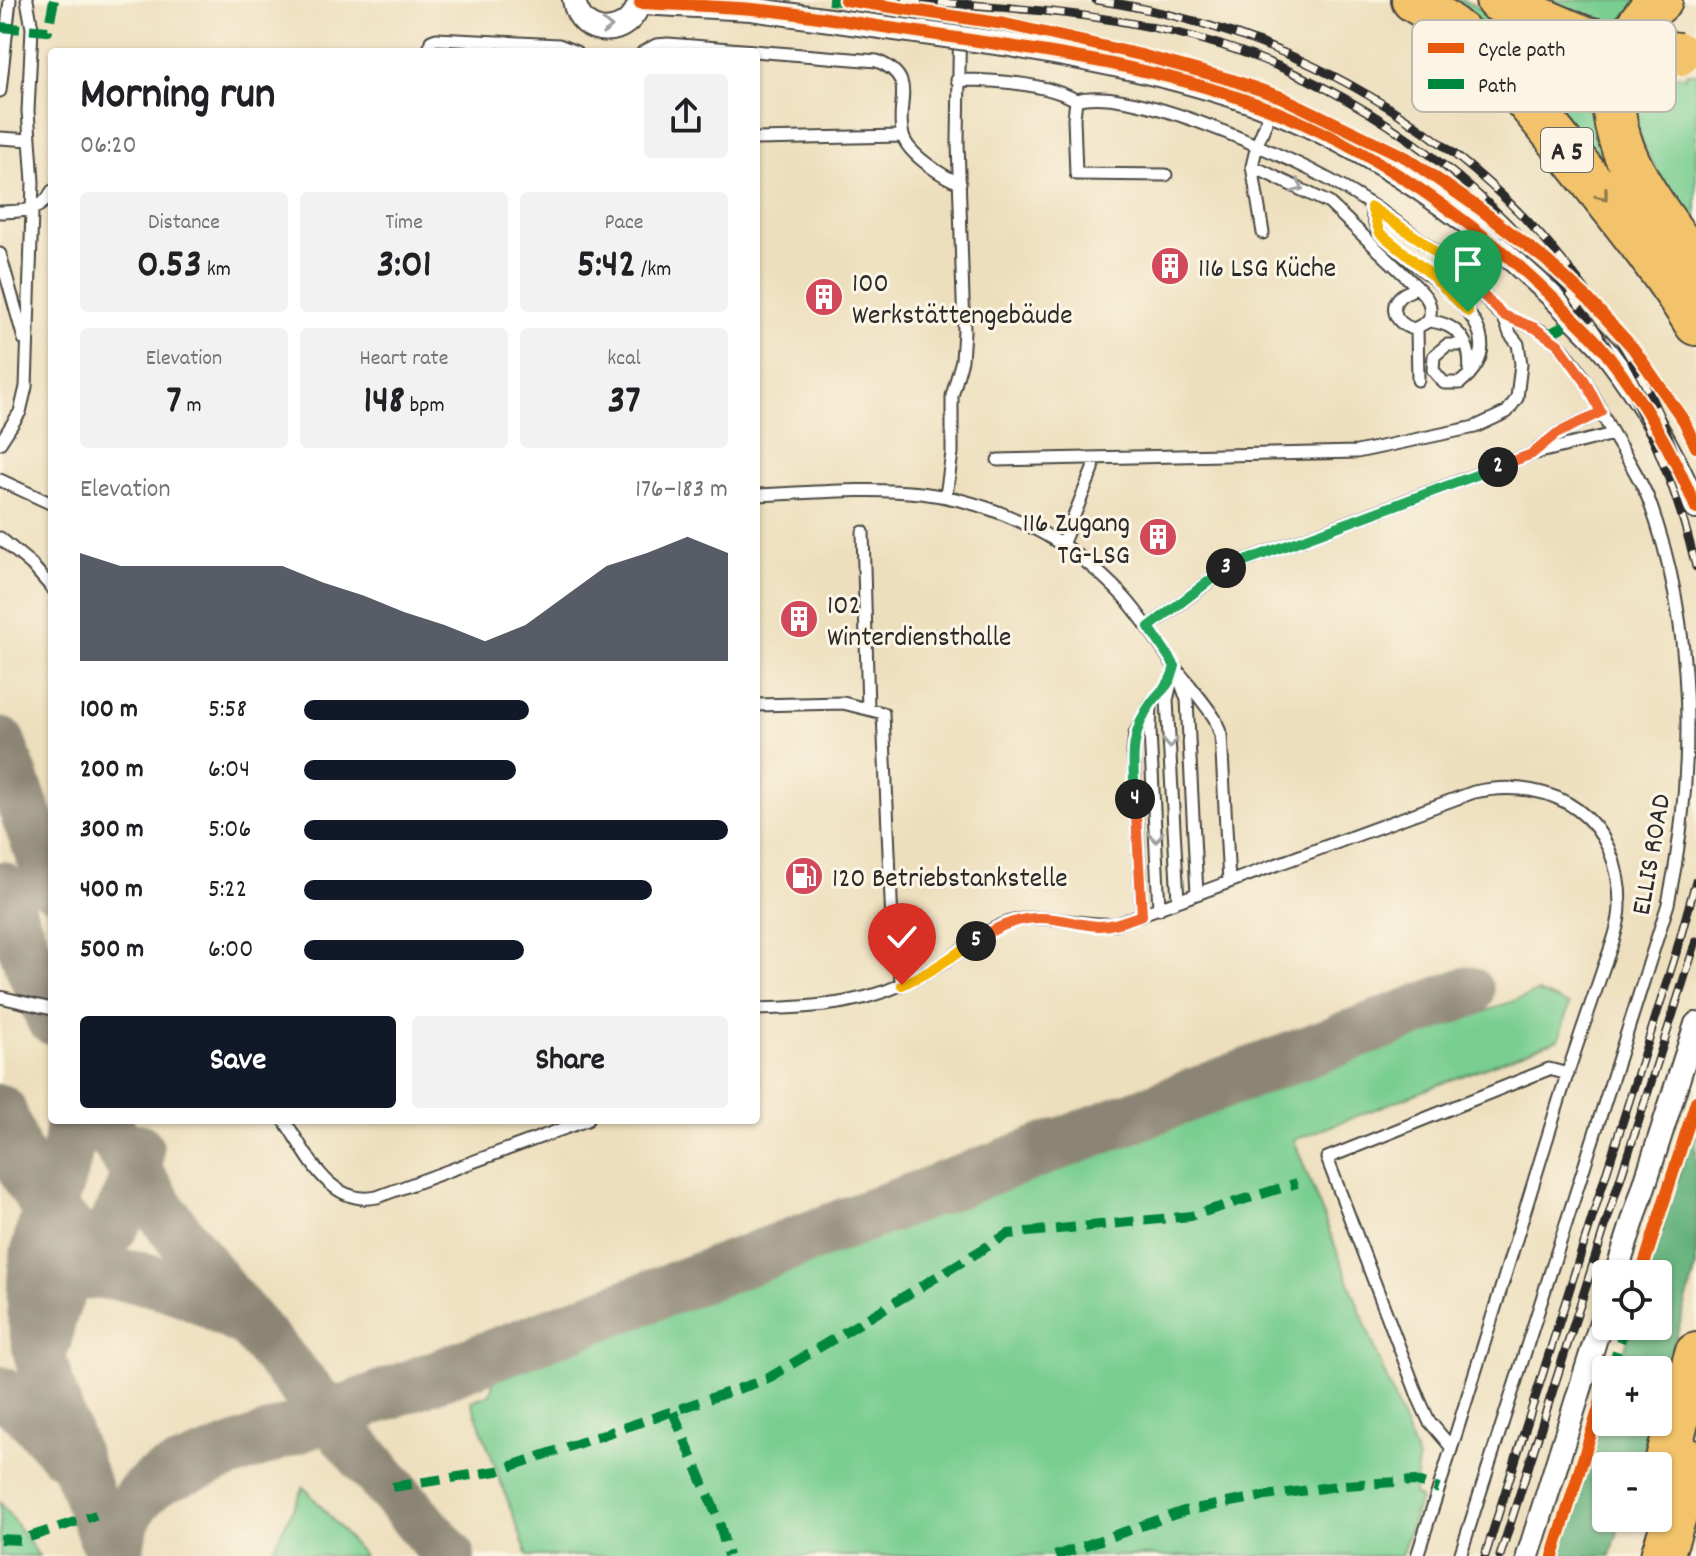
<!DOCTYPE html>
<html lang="en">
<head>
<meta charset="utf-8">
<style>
  :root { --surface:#fff; --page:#f2f2f2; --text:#202124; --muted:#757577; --accent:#111827 }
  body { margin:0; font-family:Dekko,sans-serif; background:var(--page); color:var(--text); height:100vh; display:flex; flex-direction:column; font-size:30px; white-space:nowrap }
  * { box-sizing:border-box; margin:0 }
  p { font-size:26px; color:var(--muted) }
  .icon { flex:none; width:44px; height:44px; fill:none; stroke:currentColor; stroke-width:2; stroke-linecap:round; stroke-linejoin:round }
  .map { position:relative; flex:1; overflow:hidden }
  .panel { position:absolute; left:48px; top:48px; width:712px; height:1076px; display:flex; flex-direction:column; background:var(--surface); border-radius:8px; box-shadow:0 2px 6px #0004 }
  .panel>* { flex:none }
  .tools { position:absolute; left:1592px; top:1260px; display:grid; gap:16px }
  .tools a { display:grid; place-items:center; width:80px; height:80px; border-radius:8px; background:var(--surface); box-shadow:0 2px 6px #0004; font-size:40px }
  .pin { position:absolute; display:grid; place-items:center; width:68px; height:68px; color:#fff; margin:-82px -34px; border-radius:50% 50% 50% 0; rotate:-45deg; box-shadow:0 0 8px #0007 }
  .pin .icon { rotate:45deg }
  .km { position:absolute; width:40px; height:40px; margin:-20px; border-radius:50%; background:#222; color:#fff; font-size:22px; line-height:40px; text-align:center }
  .round { display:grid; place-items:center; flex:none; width:84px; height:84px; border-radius:8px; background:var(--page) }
  .headline { display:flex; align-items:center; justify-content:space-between; height:136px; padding:0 32px }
  h1 { font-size:44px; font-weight:800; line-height:60px }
  .figures { display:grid; grid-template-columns:repeat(3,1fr); gap:12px; height:136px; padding:8px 32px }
  .figures div { display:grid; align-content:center; border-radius:8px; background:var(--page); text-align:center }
  .figures b { font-size:40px; font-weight:800 }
  .figures small { font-size:22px; font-weight:400 }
  .figures p { font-size:22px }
  .chart { height:224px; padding:16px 32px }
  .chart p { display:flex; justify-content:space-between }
  .chart svg { width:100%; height:144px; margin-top:8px; fill:var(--accent); opacity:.7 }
  .action { display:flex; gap:16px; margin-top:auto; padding:16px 32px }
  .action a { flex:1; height:92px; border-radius:8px; background:var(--accent); color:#fff; font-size:32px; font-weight:800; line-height:92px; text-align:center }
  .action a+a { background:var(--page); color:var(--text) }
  ul { padding:0 32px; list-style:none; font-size:26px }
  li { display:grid; grid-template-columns:128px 96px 1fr; align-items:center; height:60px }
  li i { height:20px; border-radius:10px; background:var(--accent) }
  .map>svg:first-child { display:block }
  .green { fill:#78cd90; stroke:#527c5e; stroke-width:2 }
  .forest { fill:#62b07a; stroke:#466e52; stroke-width:2 }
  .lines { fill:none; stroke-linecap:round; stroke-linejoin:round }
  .taxiway { stroke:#8c8574; stroke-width:52 }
  .lane-casing { stroke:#484641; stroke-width:15 }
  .street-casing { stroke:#484641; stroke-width:26 }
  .highway-casing { stroke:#484641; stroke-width:46 }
  .lane { stroke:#fff; stroke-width:11 }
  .street { stroke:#fff; stroke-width:22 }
  .highway { stroke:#f2c36a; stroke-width:42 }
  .rail-casing { stroke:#2b2b2b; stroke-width:9 }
  .rail { stroke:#fcf5e5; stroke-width:6; stroke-dasharray:18; stroke-linecap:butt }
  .street-bridge-casing { stroke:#484641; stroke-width:26; stroke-linecap:butt }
  .highway-bridge-casing { stroke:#484641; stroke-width:46; stroke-linecap:butt }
  .street-bridge { stroke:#fff; stroke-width:22 }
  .highway-bridge { stroke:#f2c36a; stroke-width:42 }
  .quiet { stroke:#00873e; stroke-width:10; stroke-dasharray:20 10; stroke-linecap:butt }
  .cycleway-casing { stroke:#fcf5e5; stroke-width:17 }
  .cycleway { stroke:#e8590c; stroke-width:12 }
  .oneway { stroke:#a0a0a0 }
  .oneway2 { stroke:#8e774a }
  .split-1-casing { stroke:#fff; stroke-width:16 }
  .split-2-casing { stroke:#fff; stroke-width:16 }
  .split-3-casing { stroke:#fff; stroke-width:16 }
  .split-4-casing { stroke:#fff; stroke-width:16 }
  .split-5-casing { stroke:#fff; stroke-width:16 }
  .split-6-casing { stroke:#fff; stroke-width:16 }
  .split-1 { stroke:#f5b400; stroke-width:10 }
  .split-2 { stroke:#f0652b; stroke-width:10 }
  .split-3 { stroke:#22a559; stroke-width:10 }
  .split-4 { stroke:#22a559; stroke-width:10 }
  .split-5 { stroke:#f0652b; stroke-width:10 }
  .split-6 { stroke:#f5b400; stroke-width:10 }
  .labels { text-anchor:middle; stroke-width:6; stroke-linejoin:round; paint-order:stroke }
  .shield { fill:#fcf5e5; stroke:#6a6863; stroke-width:2 }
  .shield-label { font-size:26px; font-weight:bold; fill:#2b2b2b }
  .poi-label { font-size:28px; fill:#2b2b2b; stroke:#fcf5e5; text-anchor:start }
  .street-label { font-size:28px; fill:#2b2b2b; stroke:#fcf5e5 }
  .key { fill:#fcf5e5; stroke:#bdb8ad; stroke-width:2 }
  .key-label { font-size:22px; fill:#2b2b2b }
</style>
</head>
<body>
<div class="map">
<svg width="1696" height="1556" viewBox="0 0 1696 1556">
  <rect width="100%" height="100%" fill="#fcf5e5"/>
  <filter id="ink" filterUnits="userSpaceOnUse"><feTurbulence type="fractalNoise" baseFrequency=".0125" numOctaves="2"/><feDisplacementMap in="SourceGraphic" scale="16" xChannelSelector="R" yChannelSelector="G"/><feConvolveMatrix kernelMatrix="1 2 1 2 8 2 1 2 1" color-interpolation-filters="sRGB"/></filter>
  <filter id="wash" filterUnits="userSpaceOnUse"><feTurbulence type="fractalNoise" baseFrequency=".006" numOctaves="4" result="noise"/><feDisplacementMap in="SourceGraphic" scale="32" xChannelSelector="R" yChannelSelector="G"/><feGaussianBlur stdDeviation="1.8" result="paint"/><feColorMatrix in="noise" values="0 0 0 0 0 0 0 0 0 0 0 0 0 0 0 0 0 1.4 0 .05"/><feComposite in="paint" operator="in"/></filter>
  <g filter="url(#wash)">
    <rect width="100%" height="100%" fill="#eddfbd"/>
    <path class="green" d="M1429,0H1462L1552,43L1550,49L1603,63L1648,219Z
      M1518,0H1639L1615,31Z
      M1639,72L1686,77L1687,73H1696V227C1663,180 1620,134 1639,72Z
      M1538,992L1569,1005L1559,1039L1294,1140L1418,1460L1414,1495L1420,1498L1401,1556H528L471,1401L490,1394L495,1376Z
      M304,1487L364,1556H269Z
      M0,1502L39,1556H0Z"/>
    <path class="forest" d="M1696,1121V1268L1658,1399V1370H1618L1632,1326H1658V1274H1648Z
      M1606,1407V1422H1651L1638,1466H1606V1518H1622L1612,1551L1611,1556H1560Z"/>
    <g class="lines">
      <path class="taxiway" d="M0,743L52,884
        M0,887L52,1019
        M0,1110C16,1154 31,1196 68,1228
        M71,1120C70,1170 42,1213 35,1262C26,1325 44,1378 66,1435C81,1476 96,1516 112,1556
        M103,1120L162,1212L222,1291L449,1556
        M47,1279C115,1265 178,1280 235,1317
        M46,1340C49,1321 53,1304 63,1287C74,1266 91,1252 106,1235C126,1211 137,1180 138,1149
        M0,1392L26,1411L64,1452
        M118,1556C119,1521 132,1496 162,1478L1468,992"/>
    </g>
  </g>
  <g filter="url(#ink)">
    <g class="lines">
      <g class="lane-casing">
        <path id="lane" d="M429,52L431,41L436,39L559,45L576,52
          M643,52L656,45L668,44L877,61C920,79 894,102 903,136C908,154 943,177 960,183
          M957,80C993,80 1045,83 1076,100
          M0,91L10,0
          M0,138L30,140
          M756,139L903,136
          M1252,166L1329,203L1416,286C1428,298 1433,304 1429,321L1414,329C1392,324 1386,299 1410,291
          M1166,175L1076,174L1074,118L1076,100C1122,87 1227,132 1272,152C1326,175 1376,205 1422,241C1441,256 1460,273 1477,289C1485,297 1493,309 1502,315C1515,323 1532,324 1546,334C1577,357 1593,396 1610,429C1623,452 1638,474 1648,498C1696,626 1696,771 1668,904L1460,1556
          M1371,207C1372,217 1376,227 1382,235C1414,272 1529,327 1460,383H1444L1433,370L1434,356L1447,345H1458
          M0,212C22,211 41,213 52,191
          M1263,233L1252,166L1257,145L1271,110
          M0,254L24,339
          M1429,321C1460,324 1473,345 1469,375
          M1417,328L1418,380
          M0,443L20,412L26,387L33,182L28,111L32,28L27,0
          M1533,453L1556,434L1601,412
          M998,460L1357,452L1475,427L1507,412L1517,398L1521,364L1518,344L1510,334L1503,315
          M0,480L52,504
          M756,495C810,493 867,487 921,493C998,502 1071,540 1124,597C1143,618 1158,642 1174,666C1188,684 1203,700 1215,719L1221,735L1229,882
          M946,496L952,453V396L962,360L964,331L958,142L960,0
          M863,532L868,709
          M0,538L31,564L52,588
          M1062,545L1093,469L1094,458
          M1149,627L1228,567L1532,454L1613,434
          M1175,666L1167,700L1178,901
          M1178,675L1187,700L1197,894
          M756,705L843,703L883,713L892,923L902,985
          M1159,909L1150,731L1151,703L1170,684
          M1142,915L1133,752L1135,734L1149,707
          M0,997L52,1009
          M756,1009C823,1007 867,1005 928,972C958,956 983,928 1017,920C1049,913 1082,927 1115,924L1474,792C1556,775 1620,819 1620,905C1620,925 1610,950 1603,969C1591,1005 1578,1041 1566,1078C1516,1237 1469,1397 1417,1556
          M284,1120C307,1153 329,1207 377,1197L587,1120
          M1451,1447L1429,1421L1419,1399L1327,1158L1549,1069L1568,1074"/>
      </g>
      <g class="street-casing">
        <path id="street" d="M574,0C580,40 631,39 640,0
          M640,3L751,9L924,33
          M1004,44C1089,59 1175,75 1257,104C1368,145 1480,224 1563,307C1577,322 1592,336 1605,351C1642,399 1673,452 1696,508
          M1616,1274L1696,1024
          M1528,1556L1606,1306"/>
      </g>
      <g class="highway-casing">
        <path id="highway" d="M1413,0C1485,43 1533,108 1584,172C1623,221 1663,270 1696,324
          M1497,0L1583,37
          M1661,0C1644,13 1630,35 1622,55C1590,136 1654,203 1696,266
          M1658,1491L1696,1354
          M1662,1556L1693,1461"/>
      </g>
      <use href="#lane" class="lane"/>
      <use href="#street" class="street"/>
      <use href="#highway" class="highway"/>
      <g class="rail-casing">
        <path id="rail" d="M903,0C1002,7 1102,12 1197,38C1365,84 1510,198 1605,343C1612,355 1618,369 1624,381C1657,440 1680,501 1696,567
          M1096,0C1323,35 1515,160 1632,361C1659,408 1678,459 1696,511
          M1485,1556L1676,953L1696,881
          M1500,1556L1696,941"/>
      </g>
      <use href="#rail" class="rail"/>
      <g class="street-bridge-casing">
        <path id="street-bridge" d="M924,33L1004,44"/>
      </g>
      <g class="highway-bridge-casing">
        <path id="highway-bridge" d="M1583,37L1642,50L1679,54"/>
      </g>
      <use href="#street-bridge" class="street-bridge"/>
      <use href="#highway-bridge" class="highway-bridge"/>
      <path class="quiet" d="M828,0L849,2
        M0,27L48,31L54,0
        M1547,335L1576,320
        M1611,1370L1625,1326
        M673,1412L719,1521L728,1556
        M392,1487L497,1471L767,1379L1008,1234L1191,1216L1297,1183
        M0,1539L20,1540L96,1515
        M1055,1556L1184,1511L1258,1497L1344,1485L1415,1481L1439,1489"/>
      <g class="cycleway-casing">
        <path id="cycleway" d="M845,0L1005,24L1141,55L1232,80L1281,97L1407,158L1480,209L1547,261L1590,301L1633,348L1684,421L1696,447
          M640,3C677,5 715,6 752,9C810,14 867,25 924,33C1037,50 1151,65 1259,105C1371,147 1478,222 1562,307C1577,322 1593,336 1605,352C1643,400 1673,452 1696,508
          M1641,1274L1696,1101
          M1553,1556L1606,1385"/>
      </g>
      <use href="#cycleway" class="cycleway"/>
    </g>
    <defs><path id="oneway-chevron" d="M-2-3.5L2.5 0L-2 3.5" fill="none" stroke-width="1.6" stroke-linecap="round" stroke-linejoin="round" transform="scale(2)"/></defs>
    <g class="oneway">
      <use href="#oneway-chevron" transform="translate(607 27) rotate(1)"/>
      <use href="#oneway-chevron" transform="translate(1298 187) rotate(24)"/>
      <use href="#oneway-chevron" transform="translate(1170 743) rotate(87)"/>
      <use href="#oneway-chevron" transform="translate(1156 837) rotate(87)"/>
    </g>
    <use class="oneway2" href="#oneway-chevron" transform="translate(1603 195) rotate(51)"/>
  </g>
  <g class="lines" filter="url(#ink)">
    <g class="split-1-casing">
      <path id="split-1" d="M1468,312L1428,272L1380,233L1371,207L1422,241L1483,295"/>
    </g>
    <g class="split-2-casing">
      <path id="split-2" d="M1483,295L1503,315L1535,328L1558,344L1585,381L1601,412L1556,434L1532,454L1498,467"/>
    </g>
    <g class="split-3-casing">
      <path id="split-3" d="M1226,568L1498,467"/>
    </g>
    <g class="split-4-casing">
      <path id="split-4" d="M1135,799C1133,764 1129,732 1152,702C1164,687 1170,686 1175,666L1149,627L1226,568"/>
    </g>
    <g class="split-5-casing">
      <path id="split-5" d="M976,941C1000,924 1024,915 1054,919C1069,921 1083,925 1098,926C1114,926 1127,920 1142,915L1135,799"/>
    </g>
    <g class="split-6-casing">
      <path id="split-6" d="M902,985L930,971L976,941"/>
    </g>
    <use href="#split-1" class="split-1"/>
    <use href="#split-2" class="split-2"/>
    <use href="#split-3" class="split-3"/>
    <use href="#split-4" class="split-4"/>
    <use href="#split-5" class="split-5"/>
    <use href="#split-6" class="split-6"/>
  </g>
  <defs>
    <g id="building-disc" transform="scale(2)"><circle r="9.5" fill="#d1495b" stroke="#fcf5e5"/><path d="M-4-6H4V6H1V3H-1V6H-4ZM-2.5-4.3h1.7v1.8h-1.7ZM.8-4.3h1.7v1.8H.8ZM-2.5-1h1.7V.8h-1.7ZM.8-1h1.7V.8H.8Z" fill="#fff"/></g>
    <g id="fuel-disc" transform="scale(2)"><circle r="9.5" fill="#d1495b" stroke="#fcf5e5"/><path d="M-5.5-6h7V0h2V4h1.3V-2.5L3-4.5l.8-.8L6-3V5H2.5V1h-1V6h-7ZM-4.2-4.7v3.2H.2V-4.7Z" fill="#fff"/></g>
  </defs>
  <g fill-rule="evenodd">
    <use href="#building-disc" x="1170" y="266"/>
    <use href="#building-disc" x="824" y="297"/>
    <use href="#building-disc" x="1158" y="537"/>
    <use href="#building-disc" x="799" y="619"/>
    <use href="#fuel-disc" x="804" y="876"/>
  </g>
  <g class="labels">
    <rect class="shield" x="1541" y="128" width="52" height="44" rx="6"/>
    <g class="shield-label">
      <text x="1567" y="159">A 5</text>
    </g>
    <g class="poi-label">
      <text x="1198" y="276">116 LSG Küche</text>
      <text x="852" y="291">100<tspan x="852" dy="32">Werkstättengebäude</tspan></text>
      <text x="1130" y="531" text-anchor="end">116 Zugang<tspan x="1130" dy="32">TG-LSG</tspan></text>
      <text x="827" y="613">102<tspan x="827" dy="32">Winterdiensthalle</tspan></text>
      <text x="832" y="886">120 Betriebstankstelle</text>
    </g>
    <g class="street-label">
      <text transform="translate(1649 854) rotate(-80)" y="10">ELLIS ROAD</text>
    </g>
  </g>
  <rect x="1412" y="20" width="264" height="92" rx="12" class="key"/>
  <rect x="1428" y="43" width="36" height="10" fill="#e8590c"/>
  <rect x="1428" y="79" width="36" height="10" fill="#00873e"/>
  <g class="key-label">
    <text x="1478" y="56">Cycle path</text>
    <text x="1478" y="92">Path</text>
  </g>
</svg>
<div class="tools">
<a><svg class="icon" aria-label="locate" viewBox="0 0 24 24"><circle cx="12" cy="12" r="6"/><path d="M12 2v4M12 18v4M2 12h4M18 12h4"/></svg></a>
<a>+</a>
<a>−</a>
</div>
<div class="pin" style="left:1468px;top:312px;background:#1e9e55"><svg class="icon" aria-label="arrive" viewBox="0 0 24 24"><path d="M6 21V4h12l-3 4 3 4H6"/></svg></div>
<div class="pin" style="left:902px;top:985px;background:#d93025"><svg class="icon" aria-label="check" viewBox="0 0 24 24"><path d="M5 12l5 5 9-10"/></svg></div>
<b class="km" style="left:1498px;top:467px">2</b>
<b class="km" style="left:1226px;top:568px">3</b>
<b class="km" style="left:1135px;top:799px">4</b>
<b class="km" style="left:976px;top:941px">5</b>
<section class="panel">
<div class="headline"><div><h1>Morning run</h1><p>06:20</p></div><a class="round"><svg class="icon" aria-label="share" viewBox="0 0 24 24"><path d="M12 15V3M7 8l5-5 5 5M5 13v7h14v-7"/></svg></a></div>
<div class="figures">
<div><p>Distance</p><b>0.53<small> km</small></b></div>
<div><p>Time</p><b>3:01</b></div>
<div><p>Pace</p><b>5:42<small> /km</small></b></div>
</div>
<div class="figures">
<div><p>Elevation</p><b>7<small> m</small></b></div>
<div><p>Heart rate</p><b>148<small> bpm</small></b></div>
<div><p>kcal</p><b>37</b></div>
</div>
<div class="chart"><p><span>Elevation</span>176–183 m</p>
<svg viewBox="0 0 160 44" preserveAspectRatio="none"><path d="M0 44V11L10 15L20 15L30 15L40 15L50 15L60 20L70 24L80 29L90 33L100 38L110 33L120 24L130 15L140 11L150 6L160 11V44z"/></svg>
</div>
<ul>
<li><b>100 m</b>5:58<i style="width:53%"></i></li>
<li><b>200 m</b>6:04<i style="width:50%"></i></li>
<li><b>300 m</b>5:06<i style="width:100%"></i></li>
<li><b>400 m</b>5:22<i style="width:82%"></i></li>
<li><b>500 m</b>6:00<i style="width:52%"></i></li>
</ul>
<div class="action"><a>Save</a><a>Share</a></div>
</section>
</div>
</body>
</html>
